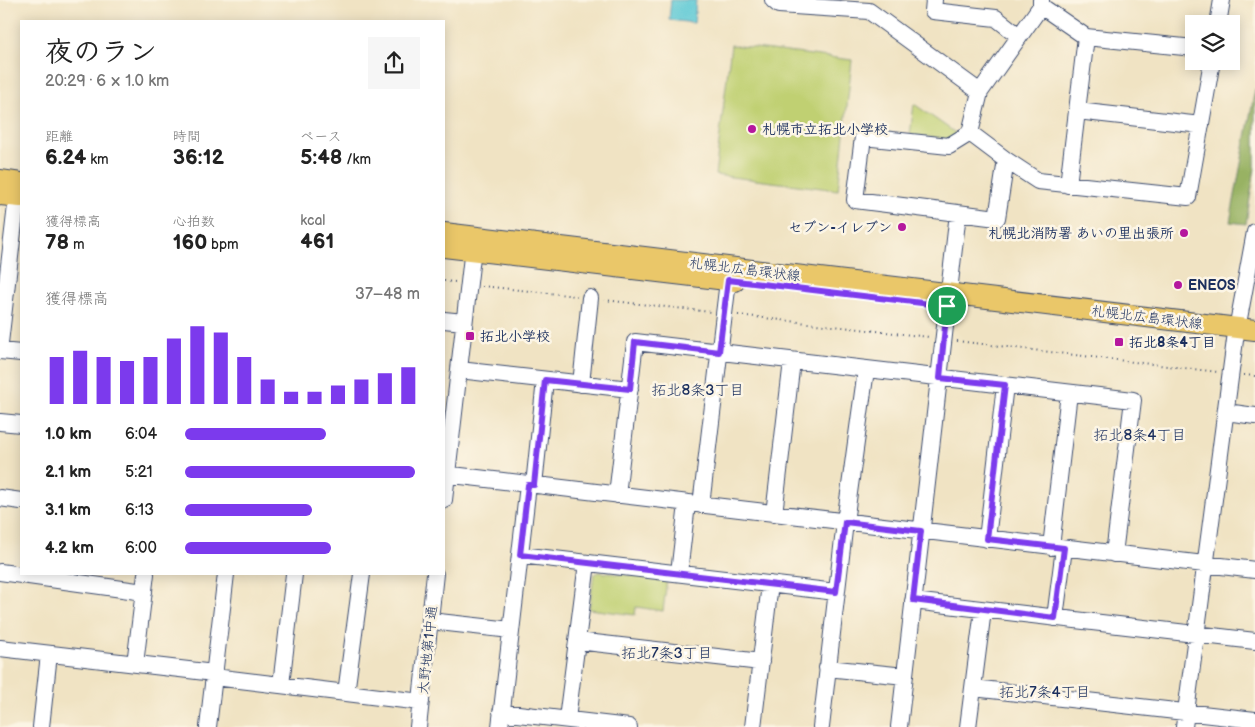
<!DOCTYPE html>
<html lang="ja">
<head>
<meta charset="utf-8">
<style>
  :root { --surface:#fff; --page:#f6f6f6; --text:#222; --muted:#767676; --accent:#7c3aed }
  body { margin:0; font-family:"Balsamiq Sans","Klee One",sans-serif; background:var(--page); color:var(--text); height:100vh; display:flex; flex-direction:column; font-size:19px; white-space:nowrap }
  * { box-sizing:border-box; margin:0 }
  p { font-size:16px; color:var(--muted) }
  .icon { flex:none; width:28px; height:28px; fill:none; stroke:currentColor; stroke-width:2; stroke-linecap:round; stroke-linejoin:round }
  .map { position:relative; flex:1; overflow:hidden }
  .drawer { position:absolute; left:20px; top:20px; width:425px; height:555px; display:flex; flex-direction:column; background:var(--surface); border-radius:0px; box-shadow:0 2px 12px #0003 }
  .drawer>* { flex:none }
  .fabs { position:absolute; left:1185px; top:15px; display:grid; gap:10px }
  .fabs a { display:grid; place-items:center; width:55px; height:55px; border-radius:0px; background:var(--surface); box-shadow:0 2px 12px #0003; font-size:25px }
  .pin { position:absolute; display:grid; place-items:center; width:42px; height:42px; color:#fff; margin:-21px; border:2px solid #fff; border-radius:50%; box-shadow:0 1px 5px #0007 }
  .round { display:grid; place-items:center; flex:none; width:52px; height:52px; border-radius:0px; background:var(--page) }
  .summary { display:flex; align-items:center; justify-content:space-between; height:85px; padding:0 25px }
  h1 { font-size:28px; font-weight:700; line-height:38px }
  .metrics { display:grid; grid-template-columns:repeat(3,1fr); gap:8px; height:85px; padding:5px 25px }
  .metrics div { display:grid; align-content:center }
  .metrics b { font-size:21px; font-weight:700 }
  .metrics small { font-size:14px; font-weight:400 }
  .metrics p { font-size:14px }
  .chart { height:140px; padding:10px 25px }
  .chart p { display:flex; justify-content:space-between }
  .chart svg { width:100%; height:90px; margin-top:5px; stroke:var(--accent); stroke-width:6 }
  ul { padding:0 25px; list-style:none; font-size:16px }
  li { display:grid; grid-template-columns:80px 60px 1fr; align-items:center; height:38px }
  li i { height:12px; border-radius:6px; background:var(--accent) }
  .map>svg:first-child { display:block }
  .green { fill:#c0d072; stroke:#6e8068 }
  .forest { fill:#98b264; stroke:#5a7061 }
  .water { fill:#5dc9d5; stroke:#3c7c9a }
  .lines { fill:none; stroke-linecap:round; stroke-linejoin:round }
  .minor-casing { stroke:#3b4a6d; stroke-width:18 }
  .major-casing { stroke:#3b4a6d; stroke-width:22 }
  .path { stroke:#3b4a6d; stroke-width:2; stroke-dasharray:1 4; stroke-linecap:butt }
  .minor { stroke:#fff; stroke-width:16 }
  .major { stroke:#eac769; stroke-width:20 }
  .route-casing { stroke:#fff; stroke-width:10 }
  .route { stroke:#7c3aed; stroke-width:6 }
  .poi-dot { fill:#b5179e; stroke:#fcf5e5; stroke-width:2 }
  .labels { text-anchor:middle; stroke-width:5; stroke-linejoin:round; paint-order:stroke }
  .poi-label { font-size:14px; font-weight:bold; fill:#1b2f5e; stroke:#fcf5e5; text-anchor:start }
  .street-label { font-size:14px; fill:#1b2f5e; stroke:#fcf5e5 }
  .neighbourhood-label { font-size:15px; fill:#1b2f5e; stroke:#fcf5e5 }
</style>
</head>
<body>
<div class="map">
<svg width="1255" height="727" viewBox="0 0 1255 727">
  <rect width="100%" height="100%" fill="#fcf5e5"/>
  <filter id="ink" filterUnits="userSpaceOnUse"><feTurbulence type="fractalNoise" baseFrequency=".02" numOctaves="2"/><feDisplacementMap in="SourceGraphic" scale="10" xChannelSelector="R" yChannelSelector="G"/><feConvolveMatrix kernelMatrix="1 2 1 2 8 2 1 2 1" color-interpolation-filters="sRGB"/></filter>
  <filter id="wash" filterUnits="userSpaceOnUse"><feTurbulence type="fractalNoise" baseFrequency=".0096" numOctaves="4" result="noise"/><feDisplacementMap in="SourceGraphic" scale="20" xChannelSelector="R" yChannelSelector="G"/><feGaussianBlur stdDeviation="1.12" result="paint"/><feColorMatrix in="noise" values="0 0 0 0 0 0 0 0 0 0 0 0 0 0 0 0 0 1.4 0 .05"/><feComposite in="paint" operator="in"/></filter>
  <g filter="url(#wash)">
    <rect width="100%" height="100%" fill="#f0e3c3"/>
    <path class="green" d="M731,45L852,60L838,190L715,175Z
      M914,104L957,134L948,139L910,135Z
      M598,572L667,579L663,611L636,607L635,615L589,609L594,575Z"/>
    <path class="forest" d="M1255,89V167L1246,224L1230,222Z"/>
    <path class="water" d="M671,0H696L694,23L669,20Z"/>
  </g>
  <g filter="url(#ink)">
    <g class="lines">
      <g class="minor-casing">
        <path id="minor" d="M773,0L779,5L869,11L980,92
          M934,0L933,11L996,18L1019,36
          M1041,6L1086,37L1068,185
          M1218,24L1222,0
          M1086,37L1194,48
          M1077,111L1201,125
          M970,133L1006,160L997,218L855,200L863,137L949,146L970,133L980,92L1041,6V0
          M1006,160L1038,181L1188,197L1212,61
          M444,320L464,322
          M0,343L17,197
          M0,351L21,353
          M459,370L630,389
          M581,384L590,298
          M1226,412L1255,416
          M0,422L21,424
          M444,474L1255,570
          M534,485L545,380
          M617,495L635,342L1133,400L1114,554
          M0,498L21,501
          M444,500L474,239
          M701,505L728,281
          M774,514L792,361
          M987,539L1005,385
          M1051,547L1069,393
          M520,555L836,592
          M0,572L144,592
          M679,573L687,504
          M913,601L1255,641
          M1055,618L1064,548
          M430,621L511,630
          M577,641L761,662
          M0,648L214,673
          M135,664L146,574
          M827,668L905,676
          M214,677L421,702
          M281,685L294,574
          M973,688L1255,720
          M346,693L362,574
          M501,712L629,727
          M567,719L587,563
          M41,727L49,654
          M208,727L226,574
          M418,727L435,574
          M500,727L528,485
          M753,727L770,584
          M821,727L845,522L866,370
          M899,727L958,213
          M968,727L983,610
          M1184,727L1235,340L1255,232"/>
      </g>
      <g class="major-casing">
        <path id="major" d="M0,180L21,183
          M0,195L21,197
          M444,233L1255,330
          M444,247L735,281"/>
      </g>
      <path class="path" d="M444,281L456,282
        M482,286L577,296
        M604,300L711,312
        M738,315L929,337
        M957,341L1218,372
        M1244,375L1255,376"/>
      <use href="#minor" class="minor"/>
      <use href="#major" class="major"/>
    </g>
  </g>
  <g class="lines" filter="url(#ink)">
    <g class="route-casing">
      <path id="route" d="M728,280L947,306L940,378L1005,385L987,539L1064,548L1055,618L913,600L921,531L845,522L836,592L520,555L528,485H534L545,380L630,389L635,342L719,352Z"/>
    </g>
    <use href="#route" class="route"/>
  </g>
  <g class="poi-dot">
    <circle cx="752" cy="129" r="5"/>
    <circle cx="902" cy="227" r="5"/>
    <circle cx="1184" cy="233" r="5"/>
    <circle cx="1178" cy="285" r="5"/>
    <rect x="465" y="331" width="10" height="10" rx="2.5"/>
    <rect x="1114" y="337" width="10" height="10" rx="2.5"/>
  </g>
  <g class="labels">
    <g class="poi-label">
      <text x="762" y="134">札幌市立拓北小学校</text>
      <text x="892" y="232" text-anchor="end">セブン-イレブン</text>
      <text x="1174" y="238" text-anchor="end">札幌北消防署 あいの里出張所</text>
      <text x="1188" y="290">ENEOS</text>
      <text x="480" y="341">拓北小学校</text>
      <text x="1129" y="347">拓北8条4丁目</text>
    </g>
    <g class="street-label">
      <text transform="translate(745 269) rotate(7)" y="5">札幌北広島環状線</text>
      <text transform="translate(1147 317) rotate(7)" y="5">札幌北広島環状線</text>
      <text transform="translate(427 650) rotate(-84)" y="5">大野地第1中通</text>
    </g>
    <g class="neighbourhood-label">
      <text x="698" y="395">拓北8条3丁目</text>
      <text x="1140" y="440">拓北8条4丁目</text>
      <text x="667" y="658">拓北7条3丁目</text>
      <text x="1045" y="697">拓北7条4丁目</text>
    </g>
  </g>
</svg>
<div class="fabs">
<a><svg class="icon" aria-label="layers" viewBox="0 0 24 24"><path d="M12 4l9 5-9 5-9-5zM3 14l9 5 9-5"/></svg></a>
</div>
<div class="pin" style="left:947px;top:306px;background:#1e9e55"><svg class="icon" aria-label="arrive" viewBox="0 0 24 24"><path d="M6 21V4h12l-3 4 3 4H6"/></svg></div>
<section class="drawer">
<div class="summary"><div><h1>夜のラン</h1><p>20:29 · 6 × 1.0 km</p></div><a class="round"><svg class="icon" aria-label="share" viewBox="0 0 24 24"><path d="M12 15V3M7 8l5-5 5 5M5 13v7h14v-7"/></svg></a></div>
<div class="metrics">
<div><p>距離</p><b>6.24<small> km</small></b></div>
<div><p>時間</p><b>36:12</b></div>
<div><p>ペース</p><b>5:48<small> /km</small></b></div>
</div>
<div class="metrics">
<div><p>獲得標高</p><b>78<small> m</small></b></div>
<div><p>心拍数</p><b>160<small> bpm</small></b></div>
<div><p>kcal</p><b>461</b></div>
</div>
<div class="chart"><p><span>獲得標高</span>37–48 m</p>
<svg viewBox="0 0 160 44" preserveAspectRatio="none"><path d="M5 44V21M15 44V18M25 44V21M35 44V23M45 44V21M55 44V12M65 44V6M75 44V9M85 44V21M95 44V32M105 44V38M115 44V38M125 44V35M135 44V32M145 44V29M155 44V26"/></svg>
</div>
<ul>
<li><b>1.0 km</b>6:04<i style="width:60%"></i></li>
<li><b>2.1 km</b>5:21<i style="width:98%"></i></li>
<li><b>3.1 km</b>6:13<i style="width:54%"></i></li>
<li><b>4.2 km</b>6:00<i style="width:62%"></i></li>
</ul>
</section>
</div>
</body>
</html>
